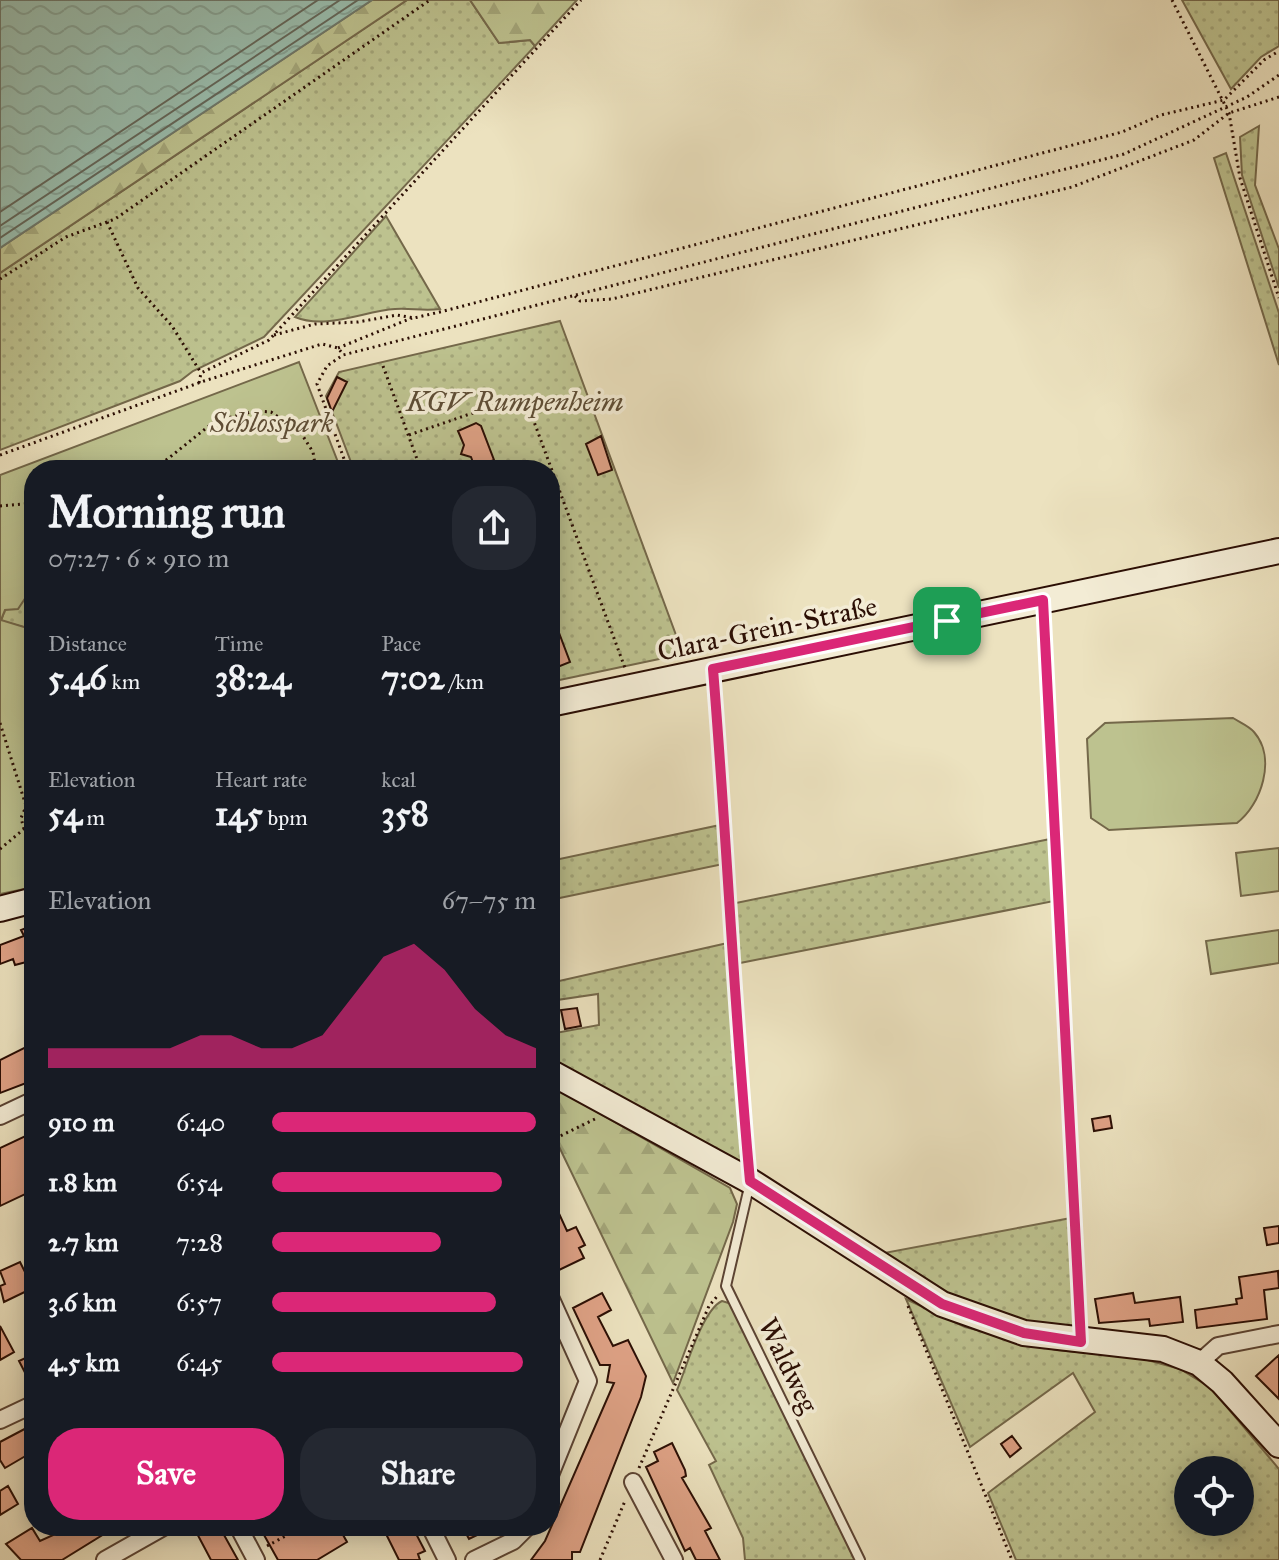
<!DOCTYPE html>
<html lang="en">
<head>
<meta charset="utf-8">
<style>
  :root { --surface:#171b24; --page:#242831; --text:#f1f3f6; --muted:#9ea1a6; --accent:#db2777 }
  body { margin:0; font-family:"IM FELL Great Primer",serif; background:var(--page); color:var(--text); height:100vh; display:flex; flex-direction:column; font-size:30px; white-space:nowrap }
  * { box-sizing:border-box; margin:0 }
  p { font-size:26px; color:var(--muted) }
  .icon { flex:none; width:44px; height:44px; fill:none; stroke:currentColor; stroke-width:2; stroke-linecap:round; stroke-linejoin:round }
  .map { position:relative; flex:1; overflow:hidden }
  .side { position:absolute; left:24px; top:460px; width:536px; height:1076px; display:flex; flex-direction:column; background:var(--surface); border-radius:32px; box-shadow:0 4px 20px #0003 }
  .side>* { flex:none }
  .tools { position:absolute; left:1174px; top:1456px; display:grid; gap:16px }
  .tools a { display:grid; place-items:center; width:80px; height:80px; border-radius:50%; background:var(--surface); box-shadow:0 4px 20px #0003; font-size:40px }
  .pin { position:absolute; display:grid; place-items:center; width:68px; height:68px; color:#fff; margin:-34px; border-radius:16px; box-shadow:0 4px 12px #0006 }
  .round { display:grid; place-items:center; flex:none; width:84px; height:84px; border-radius:32px; background:var(--page) }
  .head { display:flex; align-items:center; justify-content:space-between; height:136px; padding:0 24px }
  h1 { font-size:44px; font-weight:800; line-height:60px }
  .metrics { display:grid; grid-template-columns:repeat(3,1fr); gap:12px; height:136px; padding:8px 24px }
  .metrics div { display:grid; align-content:center }
  .metrics b { font-size:34px; font-weight:800 }
  .metrics small { font-size:22px; font-weight:400 }
  .metrics p { font-size:22px }
  .chart { height:224px; padding:16px 24px }
  .chart p { display:flex; justify-content:space-between }
  .chart svg { width:100%; height:144px; margin-top:8px; fill:var(--accent); opacity:.7 }
  .button { display:flex; gap:16px; margin-top:auto; padding:16px 24px }
  .button a { flex:1; height:92px; border-radius:32px; background:var(--accent); color:#fff; font-size:32px; font-weight:800; line-height:92px; text-align:center }
  .button a+a { background:var(--page); color:var(--text) }
  ul { padding:0 24px; list-style:none; font-size:26px }
  li { display:grid; grid-template-columns:128px 96px 1fr; align-items:center; height:60px }
  li i { height:20px; border-radius:10px; background:var(--accent) }
  .map>svg:first-child { display:block }
  .grass { fill:url(#grass-dots); stroke:#74684a; stroke-width:2; fill-rule:evenodd }
  .forest { fill:url(#forest-firs); stroke:#74684a; stroke-width:2 }
  .park { fill:#bdc28f; stroke:#74684a; stroke-width:2 }
  .water { fill:url(#water-waves); stroke:#6d786b; stroke-width:2 }
  .lines { fill:none; stroke-linecap:round; stroke-linejoin:round }
  .shore { stroke:#62665a; stroke-width:2 }
  .building { fill:#dfa286; stroke:#2b0e04; stroke-width:2 }
  .lane-casing { stroke:#5b4333; stroke-width:12 }
  .street-casing { stroke:#5b4333; stroke-width:20 }
  .secondary-casing { stroke:#2b0e04; stroke-width:28 }
  .path { stroke:#2b0e04; stroke-width:3; stroke-dasharray:2 4; stroke-linecap:butt }
  .lane { stroke:#f3ecd5; stroke-width:8 }
  .street { stroke:#f3ecd5; stroke-width:16 }
  .secondary { stroke:#f3ecd5; stroke-width:24 }
  .route-casing { stroke:#fff; stroke-width:16 }
  .route { stroke:#db2777; stroke-width:10 }
  .labels { text-anchor:middle; stroke-width:7; stroke-linejoin:round; paint-order:stroke }
  .park-label { font-size:28px; font-style:italic; fill:#5e4d35; stroke:#f3ecd5 }
  .street-label { font-size:28px; fill:#2b0e04; stroke:#f3ecd5 }
</style>
</head>
<body>
<div class="map">
<svg width="1279" height="1560" viewBox="0 0 1279 1560">
  <defs>
    <pattern id="grass-dots" width="8" height="8" patternUnits="userSpaceOnUse" patternTransform="scale(2)"><rect width="8" height="8" fill="#bdc28f"/><path d="M2 2h.1M6 6h.1" fill="none" stroke="#a3a67a" stroke-width="1.8" stroke-linecap="round"/></pattern>
    <pattern id="forest-firs" width="22" height="20" patternUnits="userSpaceOnUse" patternTransform="scale(2)"><rect width="22" height="20" fill="#bdc28f"/><path d="M5 1l3.5 6h-7zM16 11l3.5 6h-7z" fill="#a3a67a"/></pattern>
    <pattern id="water-waves" width="16" height="10" patternUnits="userSpaceOnUse" patternTransform="scale(2)"><rect width="16" height="10" fill="#99beaf"/><path d="M0 5q4-4 8 0t8 0" fill="none" stroke="#84a295"/></pattern>
  </defs>
  <rect width="100%" height="100%" fill="#ece2bf"/>
  <filter id="stains"><feTurbulence type="fractalNoise" baseFrequency=".0025" numOctaves="4"/><feColorMatrix values="0 0 0 0 .2 0 0 0 0 .09 0 0 0 0 .02 0 0 0 .5 -.17"/></filter>
  <radialGradient id="worn" r=".72"><stop offset=".6" stop-color="#630" stop-opacity="0"/><stop offset="1" stop-color="#630" stop-opacity=".3"/></radialGradient>
  <path class="grass" d="M407,0H470L499,43L530,40L535,46L264,337L193,371L180,381L0,450V273Z
    M1182,0H1279V46L1261,57L1231,89Z
    M1259,126L1255,185L1279,249V288L1242,175L1240,137Z
    M1226,153L1279,313V365L1214,158Z
    M386,216L440,309C424,311 410,308 395,309C364,311 326,330 295,317Z
    M560,321L683,654L550,682V470H354L326,396L339,372Z
    M31,579L34,581V630L1,621L5,610Z
    M720,825L728,863L550,900V861Z
    M1050,839L1054,901L740,963L731,904Z
    M732,942L749,1173L550,1064V1034L599,1025L598,994L550,1001V983Z
    M1071,1218L1076,1332L1025,1325L926,1287L884,1253Z
    M906,1299L965,1327L1056,1350L1140,1358L1180,1369L1211,1388L1279,1469V1560H1016L988,1493L1095,1412L1073,1373L970,1447ZM1188,1470H1240V1522H1188Z
    M722,1301L732,1304L855,1560H745L743,1538L709,1465L716,1461L677,1390C686,1369 702,1310 722,1301Z"/>
  <path class="forest" d="M372,0H407L0,273V248Z
    M470,0H577L535,46L530,40L499,43Z
    M550,1085L730,1188L737,1204L733,1222L673,1383L550,1128Z"/>
  <path class="park" d="M299,362L341,470H34V581L31,580L25,585L26,597L18,609L5,610L1,620L34,630V887L0,894V475Z
    M1233,718C1239,722 1249,726 1254,732C1277,758 1261,805 1237,823L1109,830L1091,818L1087,739L1105,723Z
    M1279,848V891L1241,896L1236,853Z
    M1279,930V963L1211,974L1206,941Z"/>
  <path class="water" d="M0,0H372L0,248Z"/>
  <g class="lines">
    <path class="shore" d="M0,212L318,0
      M0,226L340,0
      M0,238L358,0"/>
  </g>
  <path class="building" d="M337,377L347,382L332,412L327,398Z
    M476,423L481,426L494,460L475,468L471,457L461,454L464,445L458,431Z
    M601,436L612,470L598,475L586,444Z
    M550,609L570,662L550,670Z
    M34,925V960L15,965L13,959L0,964V945L24,936L21,930Z
    M577,1008L581,1026L565,1029L561,1010Z
    M34,1043V1080L0,1093V1060Z
    M1110,1116L1112,1128L1094,1131L1092,1119Z
    M34,1132V1162L30,1164L34,1190L0,1206V1148Z
    M550,1194L567,1231L576,1227L585,1245L579,1248L584,1258L557,1271L550,1258Z
    M1279,1226V1243L1267,1245L1264,1228Z
    M20,1262L33,1288L4,1302L0,1286L5,1284L0,1271Z
    M1278,1271L1279,1288L1264,1290L1267,1319L1197,1328L1195,1310L1237,1304L1236,1299L1242,1298L1239,1277Z
    M602,1293L611,1310L598,1317L613,1346L628,1340L646,1376L641,1397L580,1552H572V1560H531L545,1541L614,1383L607,1382L610,1365H600L573,1308Z
    M1133,1293L1135,1303L1180,1297L1183,1322L1150,1326L1149,1319L1099,1323L1095,1299Z
    M0,1326L14,1352L0,1360Z
    M34,1354V1390L19,1361Z
    M1279,1355V1399L1256,1376Z
    M34,1424V1451L5,1468L0,1460V1442Z
    M1012,1436L1021,1448L1010,1457L1001,1444Z
    M672,1443L685,1470L686,1476L682,1478L711,1528L705,1531L720,1560H696L690,1548L685,1551L646,1467L658,1461L654,1452Z
    M8,1486L18,1504L0,1515V1491Z
    M73,1526H117L62,1560H21L6,1544L32,1528L40,1541Z
    M193,1526H219L238,1560H211Z
    M259,1526H338L347,1542L317,1560H278Z
    M392,1526H398L401,1532L412,1526L425,1551L418,1554L420,1560H399L384,1530Z
    M462,1526H496L469,1539Z"/>
  <g class="lines">
    <g class="lane-casing">
      <path id="lane" d="M749,1187L726,1286L860,1560"/>
    </g>
    <g class="street-casing">
      <path id="street" d="M0,1116L34,1100
        M550,1297L588,1381L550,1475
        M1199,1363L1218,1346L1279,1334
        M0,1420L34,1404
        M633,1482L674,1560
        M238,1526L256,1560
        M430,1526L447,1560
        M105,1560L165,1526
        M474,1560L513,1541L528,1526"/>
    </g>
    <g class="secondary-casing">
      <path id="secondary" d="M550,704L1279,551
        M0,909L34,900
        M550,1072L750,1181L942,1304L1024,1333L1163,1349L1199,1363L1222,1382L1279,1445"/>
    </g>
    <path class="path" d="M1172,0L1229,113L1240,178L1279,298
      M107,222L138,288L172,326L201,373
      M0,279L66,237L115,219L430,0
      M575,296L580,301L612,299L1072,187L1194,140L1229,113L1279,97
      M274,335L315,324L358,322L397,315L414,318L444,311L1122,132L1161,115L1224,100L1264,60L1279,51
      M338,348L412,318
      M383,366L421,470
      M199,383L201,373L269,340L581,0
      M409,435L522,396L526,400L625,668
      M0,455L204,381L322,344L338,348L342,353
      M292,465L294,470
      M119,470L165,461L215,421L255,411L271,412L301,433L313,452L316,470
      M348,470L317,384L327,366L343,355L1124,154L1247,97L1279,75
      M0,506L34,503
      M1044,620L1080,1320
      M715,689C726,846 735,1003 748,1160
      M0,723L27,809
      M24,829L21,818L24,811L34,807
      M24,829L34,833
      M0,849L24,829
      M550,1141L597,1118
      M908,1306L1012,1560
      M639,1468L709,1306L719,1294
      M267,1546L304,1526
      M600,1560L625,1501"/>
    <use href="#lane" class="lane"/>
    <use href="#street" class="street"/>
    <use href="#secondary" class="secondary"/>
  </g>
  <g class="lines">
    <g class="route-casing">
      <path id="route" d="M1043,600L1081,1342L1024,1333L942,1304L750,1181C734,1010 727,840 713,669Z"/>
    </g>
    <use href="#route" class="route"/>
  </g>
  <g class="labels">
    <g class="park-label">
      <text x="515" y="411">KGV Rumpenheim</text>
      <text x="272" y="432">Schlosspark</text>
    </g>
    <g class="street-label">
      <text transform="translate(767 628) rotate(-12)" y="10">Clara-Grein-Straße</text>
      <text transform="translate(789 1365) rotate(64)" y="10">Waldweg</text>
    </g>
  </g>
  <rect width="100%" height="100%" filter="url(#stains)"/>
  <rect width="100%" height="100%" fill="url(#worn)"/>
</svg>
<div class="tools">
<a><svg class="icon" aria-label="locate" viewBox="0 0 24 24"><circle cx="12" cy="12" r="6"/><path d="M12 2v4M12 18v4M2 12h4M18 12h4"/></svg></a>
</div>
<div class="pin" style="left:947px;top:621px;background:#1e9e55"><svg class="icon" aria-label="arrive" viewBox="0 0 24 24"><path d="M6 21V4h12l-3 4 3 4H6"/></svg></div>
<section class="side">
<div class="head"><div><h1>Morning run</h1><p>07:27 · 6 × 910 m</p></div><a class="round"><svg class="icon" aria-label="share" viewBox="0 0 24 24"><path d="M12 15V3M7 8l5-5 5 5M5 13v7h14v-7"/></svg></a></div>
<div class="metrics">
<div><p>Distance</p><b>5.46<small> km</small></b></div>
<div><p>Time</p><b>38:24</b></div>
<div><p>Pace</p><b>7:02<small> /km</small></b></div>
</div>
<div class="metrics">
<div><p>Elevation</p><b>54<small> m</small></b></div>
<div><p>Heart rate</p><b>145<small> bpm</small></b></div>
<div><p>kcal</p><b>358</b></div>
</div>
<div class="chart"><p><span>Elevation</span>67–75 m</p>
<svg viewBox="0 0 160 44" preserveAspectRatio="none"><path d="M0 44V38L10 38L20 38L30 38L40 38L50 34L60 34L70 38L80 38L90 34L100 22L110 10L120 6L130 14L140 26L150 34L160 38V44z"/></svg>
</div>
<ul>
<li><b>910 m</b>6:40<i style="width:100%"></i></li>
<li><b>1.8 km</b>6:54<i style="width:87%"></i></li>
<li><b>2.7 km</b>7:28<i style="width:64%"></i></li>
<li><b>3.6 km</b>6:57<i style="width:85%"></i></li>
<li><b>4.5 km</b>6:45<i style="width:95%"></i></li>
</ul>
<div class="button"><a>Save</a><a>Share</a></div>
</section>
</div>
</body>
</html>
